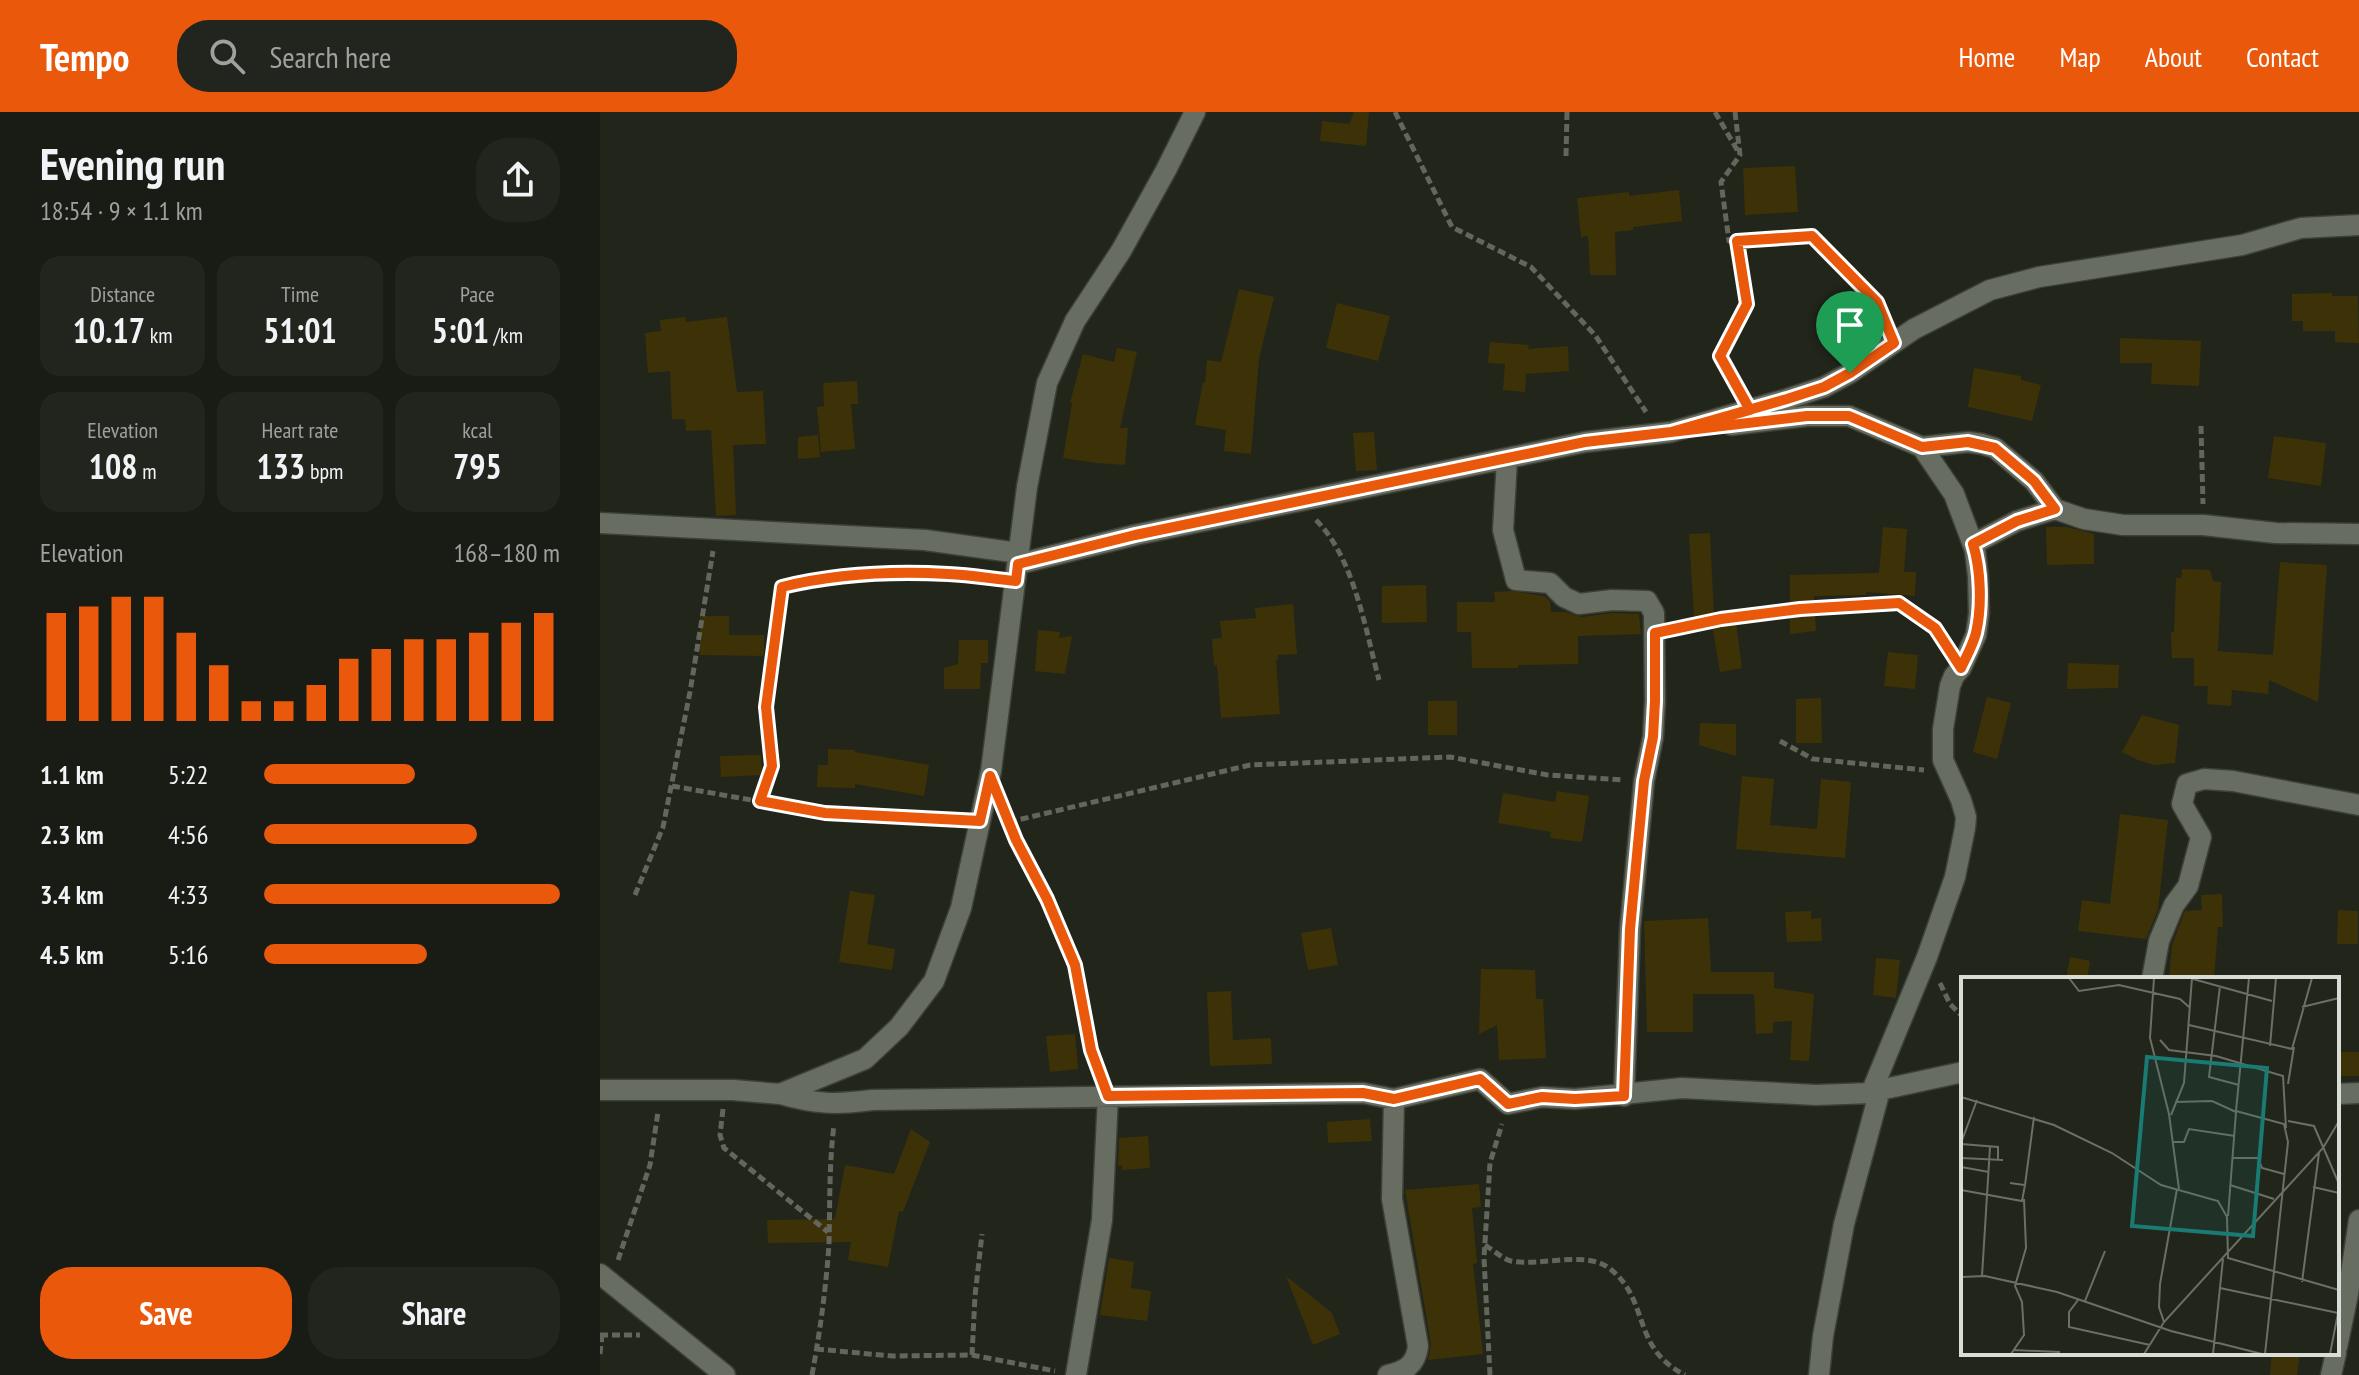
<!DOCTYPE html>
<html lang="en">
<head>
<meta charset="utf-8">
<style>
  :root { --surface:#191c14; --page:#22251d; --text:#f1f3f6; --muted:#9fa1a0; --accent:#ea580c }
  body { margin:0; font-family:"PT Sans Narrow",sans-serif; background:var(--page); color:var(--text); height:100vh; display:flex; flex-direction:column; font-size:30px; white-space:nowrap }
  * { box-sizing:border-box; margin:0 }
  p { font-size:26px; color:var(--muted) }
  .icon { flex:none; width:44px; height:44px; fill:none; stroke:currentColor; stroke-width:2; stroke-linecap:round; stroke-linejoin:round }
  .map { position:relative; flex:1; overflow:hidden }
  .side { display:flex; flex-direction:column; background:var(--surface); width:600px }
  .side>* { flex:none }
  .pin { position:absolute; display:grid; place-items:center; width:68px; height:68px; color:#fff; margin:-82px -34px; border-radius:50% 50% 50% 0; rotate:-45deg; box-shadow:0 0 8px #0007 }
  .pin .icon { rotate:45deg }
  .round { display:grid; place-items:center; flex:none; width:84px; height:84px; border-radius:32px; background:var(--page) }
  .headline { display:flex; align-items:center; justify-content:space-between; height:136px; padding:0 40px }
  h1 { font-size:44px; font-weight:800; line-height:60px }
  .stats { display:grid; grid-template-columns:repeat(3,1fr); gap:12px; height:136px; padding:8px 40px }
  .stats div { display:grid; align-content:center; border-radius:20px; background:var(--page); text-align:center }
  .stats b { font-size:34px; font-weight:800 }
  .stats small { font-size:22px; font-weight:400 }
  .stats p { font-size:22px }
  .chart { height:224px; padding:16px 40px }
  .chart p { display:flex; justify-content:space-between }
  .chart svg { width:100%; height:144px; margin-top:8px; stroke:var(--accent); stroke-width:6 }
  .cta { display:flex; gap:16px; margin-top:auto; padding:16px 40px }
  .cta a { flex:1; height:92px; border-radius:32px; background:var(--accent); color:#fff; font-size:32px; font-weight:800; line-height:92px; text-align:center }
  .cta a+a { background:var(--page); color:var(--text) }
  ul { padding:0 40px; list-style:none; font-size:26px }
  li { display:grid; grid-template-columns:128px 96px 1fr; align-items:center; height:60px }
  li i { height:20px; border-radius:10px; background:var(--accent) }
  header { display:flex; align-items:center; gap:48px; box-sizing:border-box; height:112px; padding:0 40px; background:var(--accent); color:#fff }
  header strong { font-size:38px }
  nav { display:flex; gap:44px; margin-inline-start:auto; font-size:28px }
  .search { width:560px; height:72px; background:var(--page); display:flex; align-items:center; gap:20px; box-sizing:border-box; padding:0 28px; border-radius:32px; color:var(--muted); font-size:30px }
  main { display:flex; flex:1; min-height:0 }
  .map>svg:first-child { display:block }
  .building { fill:#3d3207 }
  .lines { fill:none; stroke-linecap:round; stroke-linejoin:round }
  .minor-casing { stroke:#3d4037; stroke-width:23 }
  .tertiary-casing { stroke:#3d4037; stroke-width:23 }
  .path { stroke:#62665c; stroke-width:5; stroke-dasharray:8 4; stroke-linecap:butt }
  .minor { stroke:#686d61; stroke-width:20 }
  .tertiary { stroke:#686d61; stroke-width:20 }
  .route-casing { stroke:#fff; stroke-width:16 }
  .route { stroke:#ea580c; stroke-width:10 }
  .inset-road { fill:none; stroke:#6b6f65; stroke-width:2 }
  .view { fill:#197b73; fill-opacity:0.15; stroke:#197b73; stroke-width:4 }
  .inset-edge { fill:none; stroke:#daddd6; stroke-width:4 }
</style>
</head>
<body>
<header>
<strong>Tempo</strong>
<div class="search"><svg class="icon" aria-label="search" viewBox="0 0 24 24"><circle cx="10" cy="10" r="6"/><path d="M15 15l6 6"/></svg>Search here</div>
<nav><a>Home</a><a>Map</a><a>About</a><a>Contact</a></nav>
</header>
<main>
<section class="side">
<div class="headline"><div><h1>Evening run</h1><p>18:54 · 9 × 1.1 km</p></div><a class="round"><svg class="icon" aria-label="share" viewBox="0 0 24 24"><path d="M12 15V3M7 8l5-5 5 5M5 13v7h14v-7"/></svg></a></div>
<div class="stats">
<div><p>Distance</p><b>10.17<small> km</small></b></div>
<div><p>Time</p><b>51:01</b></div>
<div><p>Pace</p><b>5:01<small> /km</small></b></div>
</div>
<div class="stats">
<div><p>Elevation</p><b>108<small> m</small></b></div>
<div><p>Heart rate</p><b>133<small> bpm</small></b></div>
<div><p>kcal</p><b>795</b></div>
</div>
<div class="chart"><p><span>Elevation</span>168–180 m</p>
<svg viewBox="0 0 160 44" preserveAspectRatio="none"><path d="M5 44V11M15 44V9M25 44V6M35 44V6M45 44V17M55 44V27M65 44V38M75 44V38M85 44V33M95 44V25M105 44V22M115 44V19M125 44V19M135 44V17M145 44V14M155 44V11"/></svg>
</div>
<ul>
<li><b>1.1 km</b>5:22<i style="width:51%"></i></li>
<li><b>2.3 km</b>4:56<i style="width:72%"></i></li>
<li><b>3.4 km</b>4:33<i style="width:100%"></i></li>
<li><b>4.5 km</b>5:16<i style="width:55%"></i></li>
</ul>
<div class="cta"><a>Save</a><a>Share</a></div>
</section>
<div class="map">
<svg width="1759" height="1263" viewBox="0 0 1759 1263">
  <rect width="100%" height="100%" fill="#21251a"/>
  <path class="building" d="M754,0H769L766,34L720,29L722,9L749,12Z
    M1195,54L1198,100L1145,103L1143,56Z
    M1079,78L1082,109L1033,115V118L1015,120L1016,163H990L988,124L981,125L977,86L1029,80V84Z
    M639,177L674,185L659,247L651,342L624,339L626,318L595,313L603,270L605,271L607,248L621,250Z
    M1732,181V184H1758L1759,231L1735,230V219H1703V209H1692V182Z
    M737,191L790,204L778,249L726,236Z
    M85,205L86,210L127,205L137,280L163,279L166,332L133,333L136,403L116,404L111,318L86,319L85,307H72L70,259L48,261L45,221L61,219L60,208Z
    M1520,226L1601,229L1599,274L1551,272L1552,251H1520Z
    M890,230L929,233L928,237L968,234L969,259L926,262L925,280L903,278L905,252L888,251Z
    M517,236L537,240L520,316H528L525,353L496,351L463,346L472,291H470L483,242L514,250Z
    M1374,256L1421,264V268L1441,273L1432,309L1368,295Z
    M257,269L258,292H251L255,337L221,340L217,295L224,294L223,271Z
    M774,320L777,358L756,359L753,321Z
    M218,323L220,345L198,347V325Z
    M1674,324L1726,331L1721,374L1668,366Z
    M1283,415L1307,417L1304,460H1316L1315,484L1266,480V483L1214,484L1216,519L1190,522V463L1279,461Z
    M1446,415H1467L1494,422V452L1447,453Z
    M1110,421L1114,504L1094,505L1089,422Z
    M1680,450L1727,453L1718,590L1669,568L1668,582L1632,578L1631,594L1607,592L1608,574H1594V546H1572L1571,520H1574L1576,466H1581L1582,457L1610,458L1613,469L1621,470L1618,539L1673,543Z
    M826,473L827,510L782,511V474Z
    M910,479L944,484L950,489L951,500H965L981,505L1013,501L1039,502L1041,522L978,524V552L918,553V556H872L871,520H857V490H895L894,480Z
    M693,492L697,542L678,543V548H676L680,602L621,606L617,553L614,554L612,527L622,526L620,509L656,506L655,496Z
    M100,504H129V523H164V544L100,543Z
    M1136,510L1142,556L1120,560L1112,512Z
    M438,518L460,520L459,526L472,524L465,562L435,559Z
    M359,528H388V551H381L380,577H344V556L358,552Z
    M1288,540L1318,543L1315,577L1284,574Z
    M1468,551L1519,553L1518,576L1467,577Z
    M1387,585L1411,591L1397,647L1373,640Z
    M1221,586L1222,631H1196V587Z
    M828,589H857V623H828Z
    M1542,603L1579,613L1575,651L1554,653L1538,648L1522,640Z
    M1100,611L1136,612V644L1099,633Z
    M228,637L255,638V640L329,653L324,684L255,672V676L217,675L218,653H228Z
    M161,643L162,663L121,665L120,644Z
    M1142,664L1174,667L1170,713L1217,717L1221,667L1251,670L1245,746L1136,737Z
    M957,679L989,684L982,730L950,726L951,720L898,711L903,681L955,690Z
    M1520,702L1568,708L1558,798L1546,827L1478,819L1482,788L1510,792Z
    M250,779L275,783L267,832L295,837L292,858L239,850Z
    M1622,782L1623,815H1618L1614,867H1569L1572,833L1585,799L1602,798L1601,783Z
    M1738,798L1758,799V832H1737Z
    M1211,799V807L1221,806L1222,829L1187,830L1185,800Z
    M1108,806L1111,860H1174V876L1214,882L1209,949L1190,948L1192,909L1173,910V921L1156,922L1154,882H1093V920H1047L1044,809Z
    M731,816L738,853L708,858L701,821Z
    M1470,845L1490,849L1487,867H1466Z
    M1276,846L1300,848L1296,886L1273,883Z
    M881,857L935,858L936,887H943L946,946L899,948L897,913L879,922Z
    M631,879L633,928L671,926L672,952L610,954L607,880Z
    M475,922L478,957L450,960L446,924Z
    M1737,940H1759V964H1737Z
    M770,1007L772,1029L728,1031L727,1010Z
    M311,1017L330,1030L303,1100L299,1099L288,1155L248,1148L251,1130L168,1131L167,1108L235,1107L245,1053L294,1062Z
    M548,1024L550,1056L522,1058V1053L518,1054L519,1026Z
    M879,1072L881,1095L872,1096L877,1151L873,1152L883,1242L828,1248L831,1232L805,1078Z
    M509,1146L534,1150L531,1176L551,1179L547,1209L500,1203Z
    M686,1164L732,1201L740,1222L713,1233Z
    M1672,1241H1700L1697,1263H1670Z"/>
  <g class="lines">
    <g class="minor-casing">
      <path id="minor" d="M1131,313L1207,304H1249L1322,335L1368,330L1382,332L1395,336L1434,369L1455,397L1484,407L1523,413H1603L1676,421L1759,422
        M907,347L903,418L916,468L950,471L964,485L979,492L1012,488L1047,489L1054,501L1055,589L1053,625L1044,669L1030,817L1024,984
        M0,411L325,428L419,441
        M1373,432L1417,409L1455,397
        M418,452L535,423L985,330L1071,320L1187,287L1224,275L1250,261L1314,217L1390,178L1439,165L1642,133L1701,116L1759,113
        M1552,867L1559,829L1574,793L1588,774L1601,725L1582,692L1587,672L1604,667L1633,669L1759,693
        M0,978H133L180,982L265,947L299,915L334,869L361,796L391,659L427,375L447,271L475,209L521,139L566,58L595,0
        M1280,978L1271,981L1327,845L1355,765L1365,716L1366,705L1361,688L1343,648V617L1350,574L1354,564L1361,556L1376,523L1379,501L1378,464L1375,438L1354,382L1322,335
        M180,982C215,992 235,993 272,988L763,981L794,987L880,967L908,992L942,985L975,987L1082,976L1216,983L1271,981
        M1737,982L1759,981
        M1737,1235L1748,1182L1759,1108
        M476,1263L502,1108L508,984
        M788,1263C805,1259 816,1253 818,1234L792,1087L794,987
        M1219,1263L1223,1224L1244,1112L1280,978L1363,960
        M1731,1263L1736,1241"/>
    </g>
    <g class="tertiary-casing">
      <path id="tertiary" d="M0,1162L125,1263"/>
    </g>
    <path class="path" d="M795,0L852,115L931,155L995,223L1046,300
      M1115,0L1139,41
      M1135,0L1140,43L1121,70L1129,129L1212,124L1277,190L1286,212
      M966,44L967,0
      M1137,129L1147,192L1120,244L1139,279
      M1601,314L1603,392
      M716,408C754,446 765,516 779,568
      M1074,517L1121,507L1200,497L1299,491L1335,516L1348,535
      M1180,629L1213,647L1324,658
      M72,674L225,701L359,708
      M160,689L172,654L166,595L182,475C251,459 325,459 395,467
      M409,709L447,787L475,853L484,907L501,965
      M409,710L650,653L850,645L948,663L1023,668
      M35,783L63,715L90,580L113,439
      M1340,871L1350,892L1363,905
      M123,997L120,1023L124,1036L228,1120
      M885,1133C893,1138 903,1147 911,1149C939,1155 985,1138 1009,1156C1051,1188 1030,1235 1085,1263
      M18,1148L50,1053L58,1000
      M0,1223H40
      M216,1237L292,1244L372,1243L455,1259
      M0,1242L2,1223
      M372,1243L375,1184L382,1122
      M212,1263C220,1220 226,1176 229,1132C230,1092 229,1052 234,1013
      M890,1263L884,1146L890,1051L902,1012"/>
    <use href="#minor" class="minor"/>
    <use href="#tertiary" class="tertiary"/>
  </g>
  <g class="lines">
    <g class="route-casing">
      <path id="route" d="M1250,261L1224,275L1187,287L1071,320L985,330L535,423L418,452L416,469C394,467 371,463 348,462C294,459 235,462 182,475L166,595L172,654L160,689L225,701L380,709L390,664L416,728L447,787L475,853L491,938L508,984L763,981L794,987L880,967L908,992L942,985L975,987L1024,984L1030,817L1044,669L1053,625L1055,589V521L1121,507L1200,497L1299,491L1335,516L1361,556C1366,545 1373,533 1376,521C1382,495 1381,458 1373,432L1417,409L1455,397L1434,369L1395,336L1368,330L1322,335L1249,304H1207L1071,320L1150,298L1120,244L1147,192L1137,129L1212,124L1277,190L1294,231L1250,261"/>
    </g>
    <use href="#route" class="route"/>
  </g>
  <g transform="translate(1361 865)">
    <rect width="378" height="378" fill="#21251a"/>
    <path class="inset-road" d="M108,1L118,14L158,8L219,22L228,30M193,1L189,61L208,137L218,212M288,1L275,134L323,147L327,165L304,377M232,2L311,24M259,9L248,100L278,108M341,30L378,21M228,48L331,72L351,1M199,63L208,73L255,79L322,99L325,151M309,69L315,1M327,107L333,70M0,120L93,148L151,176L200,208L257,224L266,240L267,281L378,313M214,125L251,124L275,135M210,138L223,106L231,1M327,144L353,149L378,207M212,165H223L228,152L274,159M0,166L16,123M0,167L37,170V183M0,181L42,183M272,181H297L301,191L323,197M0,190L28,195M64,208L73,140M269,208L313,222M352,210L378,216M0,213L61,224L64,208L49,206M267,239L275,135M21,299L29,170M0,300L24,299L96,315L210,354L301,377M341,305L358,176M259,311L377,336M117,323L108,335V350L189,368M124,324L144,274M203,345L198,330L199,307L216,212M52,373L99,375M50,377L63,358L61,325L54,309L65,271L63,222M183,377L203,345L362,171L378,144M252,377L262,282M369,377L378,331"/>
    <path class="view" d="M186,80L306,91L292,259L171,249Z"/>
    <rect width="378" height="378" class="inset-edge"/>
  </g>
</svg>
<div class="pin" style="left:1250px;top:261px;background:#1e9e55"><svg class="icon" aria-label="arrive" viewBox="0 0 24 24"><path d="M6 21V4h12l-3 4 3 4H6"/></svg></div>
</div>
</main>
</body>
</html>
